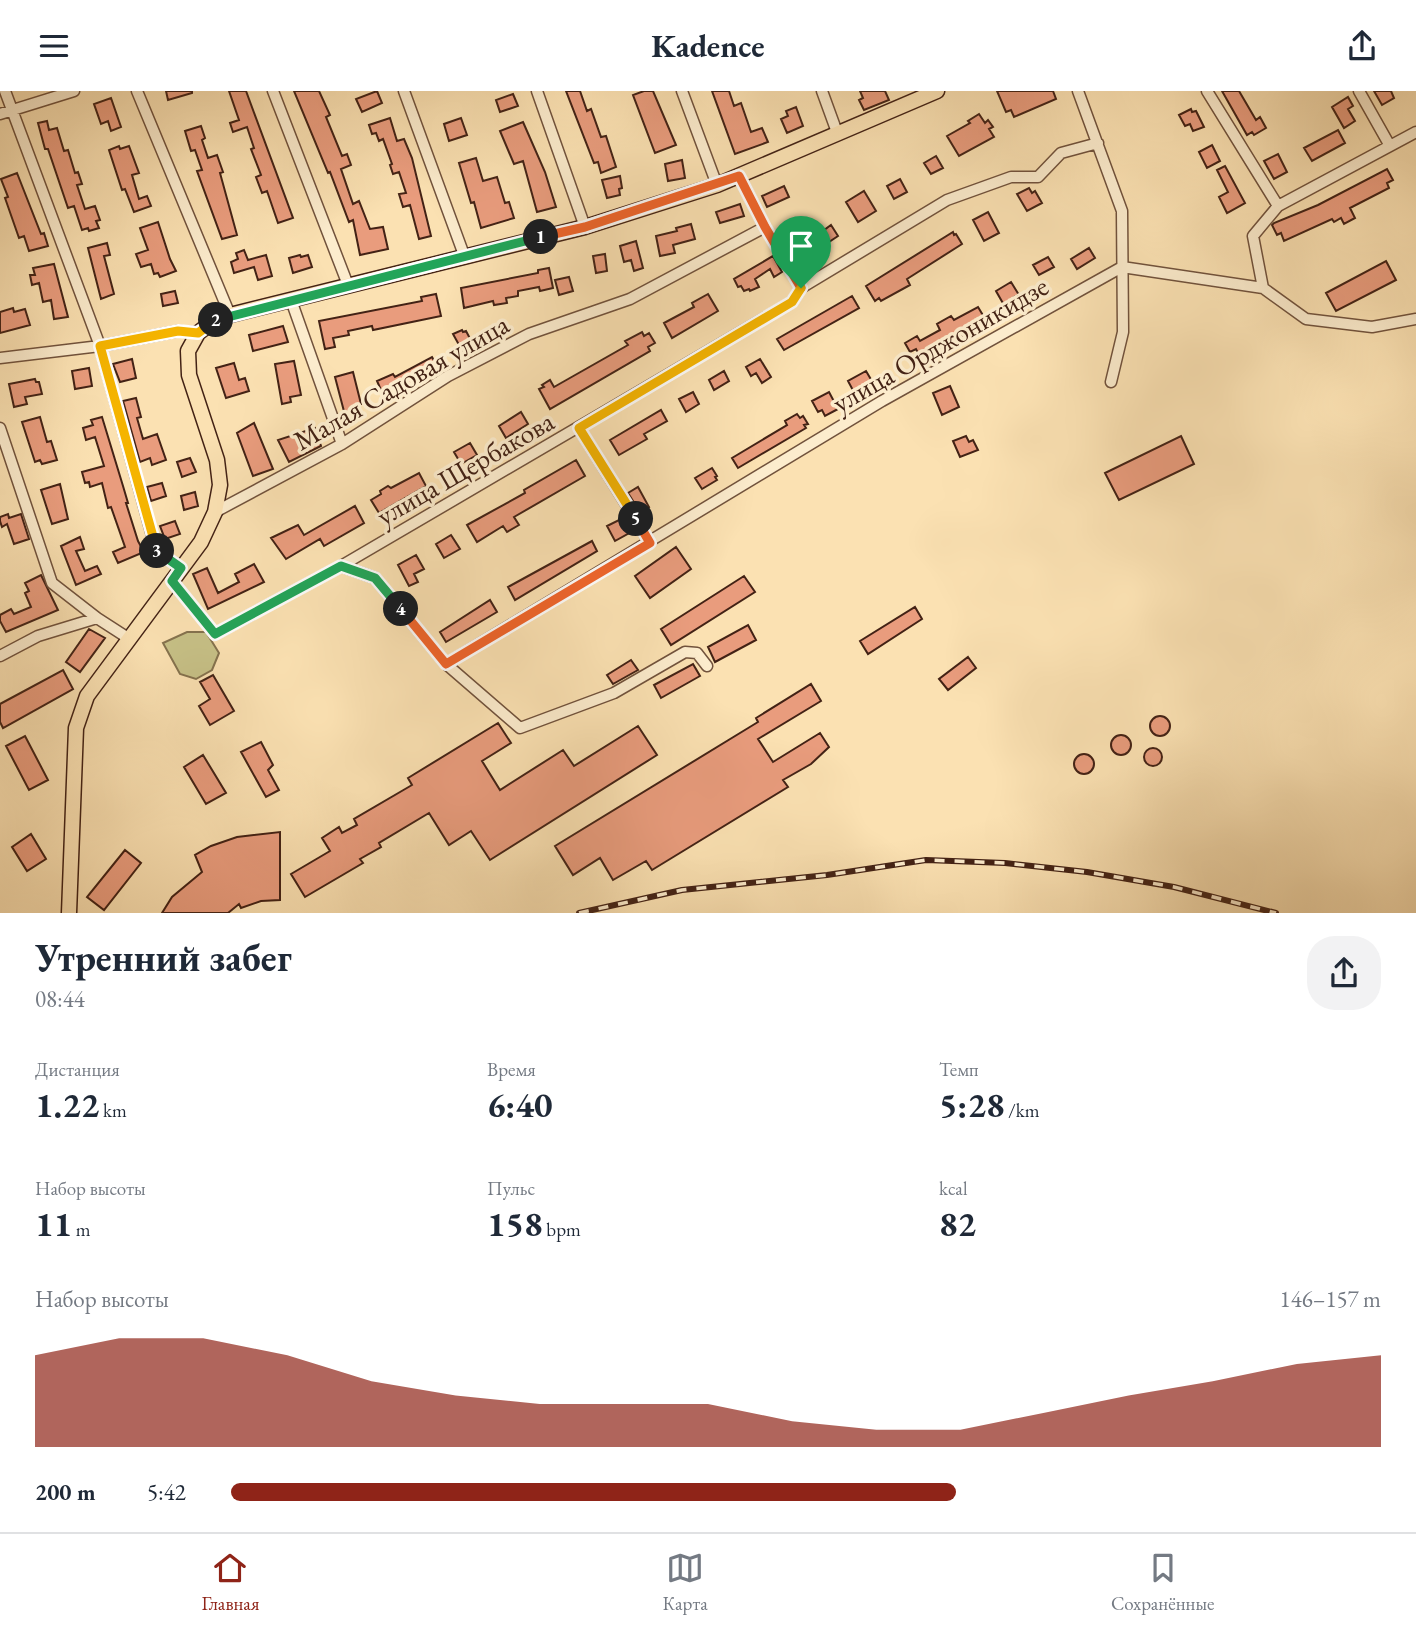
<!DOCTYPE html>
<html lang="ru">
<head>
<meta charset="utf-8">
<style>
  :root { --surface:#fff; --page:#f2f2f3; --text:#1f2937; --muted:#747a83; --line:#e0e1e3; --accent:#8f2418 }
  body { margin:0; font-family:"EB Garamond",serif; background:var(--page); color:var(--text); height:100vh; display:flex; flex-direction:column; font-size:26px; white-space:nowrap }
  * { box-sizing:border-box; margin:0 }
  p { font-size:23px; color:var(--muted) }
  .icon { flex:none; width:38px; height:38px; fill:none; stroke:currentColor; stroke-width:2; stroke-linecap:round; stroke-linejoin:round }
  .map { position:relative; height:822px; overflow:hidden }
  .details { display:flex; flex-direction:column; background:var(--surface); flex:1 }
  .details>* { flex:none }
  .pin { position:absolute; display:grid; place-items:center; width:60px; height:60px; color:#fff; margin:-72px -30px; border-radius:50% 50% 50% 0; rotate:-45deg; box-shadow:0 0 7px #0007 }
  .pin .icon { rotate:45deg }
  .km { position:absolute; width:35px; height:35px; margin:-18px; border-radius:50%; background:#222; color:#fff; font-size:19px; line-height:35px; text-align:center }
  .round { display:grid; place-items:center; flex:none; width:74px; height:74px; border-radius:28px; background:var(--page) }
  .overview { display:flex; align-items:center; justify-content:space-between; height:119px; padding:0 35px }
  h1 { font-size:38px; font-weight:700; line-height:52px }
  .figures { display:grid; grid-template-columns:repeat(3,1fr); gap:10px; height:119px; padding:7px 35px }
  .figures div { display:grid; align-content:center }
  .figures b { font-size:35px; font-weight:700 }
  .figures small { font-size:19px; font-weight:400 }
  .figures p { font-size:19px }
  .chart { height:196px; padding:14px 35px }
  .chart p { display:flex; justify-content:space-between }
  .chart svg { width:100%; height:126px; margin-top:7px; fill:var(--accent); opacity:.7 }
  ul { padding:0 35px; list-style:none; font-size:23px }
  li { display:grid; grid-template-columns:112px 84px 1fr; align-items:center; height:52px }
  li i { height:18px; border-radius:9px; background:var(--accent) }
  header { display:flex; justify-content:space-between; align-items:center; height:91px; padding:0 35px; background:var(--surface); font-size:32px; font-weight:700 }
  .dock { display:flex; justify-content:space-around; align-items:center; height:98px; border-top:2px solid var(--line); background:var(--surface); font-size:19px; color:var(--muted) }
  .dock a { display:grid; justify-items:center; gap:4px }
  .dock .active { color:var(--accent) }
  .map>svg:first-child { display:block }
  .green { fill:#c7c187; stroke:#85724e; stroke-width:2 }
  .building { fill:#e99c7d; stroke:#432215; stroke-width:2 }
  .lines { fill:none; stroke-linecap:round; stroke-linejoin:round }
  .minor-casing { stroke:#71523c; stroke-width:13 }
  .major-casing { stroke:#432215; stroke-width:17 }
  .minor { stroke:#fceccd; stroke-width:10 }
  .major { stroke:#fbe1b2; stroke-width:14 }
  .rail-casing { stroke:#432215; stroke-width:6 }
  .rail { stroke:#fceccd; stroke-width:3.5; stroke-dasharray:10; stroke-linecap:butt }
  .split-1-casing { stroke:#fff; stroke-width:14 }
  .split-2-casing { stroke:#fff; stroke-width:14 }
  .split-3-casing { stroke:#fff; stroke-width:14 }
  .split-4-casing { stroke:#fff; stroke-width:14 }
  .split-5-casing { stroke:#fff; stroke-width:14 }
  .split-6-casing { stroke:#fff; stroke-width:14 }
  .split-1 { stroke:#f0652b; stroke-width:9 }
  .split-2 { stroke:#22a559; stroke-width:9 }
  .split-3 { stroke:#f5b400; stroke-width:9 }
  .split-4 { stroke:#22a559; stroke-width:9 }
  .split-5 { stroke:#f0652b; stroke-width:9 }
  .split-6 { stroke:#f5b400; stroke-width:9 }
  .labels { text-anchor:middle; stroke-width:7; stroke-linejoin:round; paint-order:stroke }
  .street-label { font-size:28px; fill:#432215; stroke:#fceccd }
</style>
</head>
<body>
<header><svg class="icon" aria-label="menu" viewBox="0 0 24 24"><path d="M4 6h16M4 12h16M4 18h16"/></svg>Kadence<svg class="icon" aria-label="share" viewBox="0 0 24 24"><path d="M12 15V3M7 8l5-5 5 5M5 13v7h14v-7"/></svg></header>
<div class="map">
<svg width="1416" height="822" viewBox="0 0 1416 822">
  <rect width="100%" height="100%" fill="#fbe1b2"/>
  <filter id="stains"><feTurbulence type="fractalNoise" baseFrequency=".00286" numOctaves="4"/><feColorMatrix values="0 0 0 0 .2 0 0 0 0 .09 0 0 0 0 .02 0 0 0 .5 -.17"/></filter>
  <radialGradient id="worn" r=".72"><stop offset=".6" stop-color="#630" stop-opacity="0"/><stop offset="1" stop-color="#630" stop-opacity=".3"/></radialGradient>
  <path class="green" d="M187,541H206L219,562L212,579L196,588L180,583L163,552Z"/>
  <path class="building" d="M166,0H192V2L168,9Z
    M229,0H246L293,127L278,132L267,100L262,102L256,86L261,84L251,58L254,57L247,36L233,41L230,32L239,29Z
    M294,0H319L330,24L326,26L342,65L347,63L351,74L341,78L353,113L359,110L370,138L383,136L388,158L360,164L353,129L349,131L330,81L328,82Z
    M377,0L382,12L362,21L356,8Z
    M566,0H580L587,20L591,18L601,46L606,45L616,76L601,82L598,71L594,72Z
    M644,0H653L676,54L655,62L633,4Z
    M712,0H729L734,15L741,12L751,41L762,37L768,51L735,63Z
    M860,0H885L889,9L864,19L859,9L863,7Z
    M997,0H1053L1056,8L1014,26L1011,19L1006,21Z
    M1222,0H1239L1256,29L1260,26L1266,37L1254,44L1252,41L1247,44Z
    M1374,0H1391L1394,7L1382,14Z
    M513,3L518,15L500,21L496,9Z
    M1348,6L1353,15L1348,18L1355,30L1344,37L1332,16Z
    M111,7L121,36L111,40L108,30L101,33L94,13Z
    M796,16L803,35L787,42L781,28L788,25L786,20Z
    M1191,18L1192,21L1196,20L1204,36L1193,40L1190,33L1185,35L1179,24Z
    M979,23L985,32L988,29L993,36L989,38L994,46L959,65L947,45L970,32L968,30Z
    M390,27L397,50L404,48L412,67L431,145L419,148L410,114L403,116L399,103L406,102L399,81L393,83L390,74L392,73L383,48L379,50L376,42L372,43L369,34Z
    M461,27L467,44L449,50L444,33Z
    M47,30L49,39L57,37L64,60L68,59L75,82L78,81L82,93L77,94L85,118L95,115L100,129L96,130L99,137L89,140L88,137L82,139L74,115L68,117L48,58H45L38,32Z
    M523,31L545,81L556,116L537,121L523,70L514,73L500,40Z
    M201,35L205,47L202,49L208,67L217,64L223,81L220,82L237,144L222,148L197,80L202,79L195,59L191,60L185,40Z
    M1338,39L1345,52L1312,70L1304,57Z
    M1212,54L1220,70L1207,77L1199,61Z
    M119,55L120,58L129,55L139,82L132,84L139,108L147,105L151,115L134,121L125,98L122,99L109,59Z
    M1278,63L1287,81L1274,88L1264,70Z
    M936,65L943,77L931,83L924,72Z
    M476,67L483,90L497,86L505,112L509,111L514,127L481,137L474,111L471,112L459,72Z
    M682,69L685,87L668,90L665,73Z
    M1225,75L1245,112L1227,122L1219,106L1228,101L1217,79Z
    M1387,78L1393,89L1387,92L1389,97L1350,117L1355,127L1344,133L1341,127L1334,131L1332,128L1284,150L1281,142L1277,144L1272,134L1274,132L1318,114Z
    M17,82L41,143L44,142L48,155L29,160L24,145L19,147L5,107L8,106L1,88Z
    M620,85L622,97L619,98L620,104L607,107L602,89Z
    M900,88L907,101L894,108L887,95Z
    M784,95L789,106L767,116L762,105Z
    M1029,97L1032,102L1035,100L1042,112L1027,120L1017,103Z
    M864,100L876,120L858,131L846,111Z
    M740,113L744,125L720,132L716,121Z
    M988,121L999,142L984,150L973,129Z
    M158,131L170,168L176,180L160,186L158,182L154,183L151,173L141,176L136,163L148,159L140,137Z
    M691,133L695,148L673,154L675,162L660,165L656,145L677,140L676,137Z
    M831,134L838,145L814,161L815,163L796,173L789,162L817,147L816,145Z
    M953,141L954,144L956,143L962,153L907,188L910,194L881,210L879,207L875,210L866,195Z
    M636,150L643,177L634,180L631,169L624,171L620,155Z
    M107,152L110,164L104,165L114,203L101,208L88,157Z
    M1089,157L1095,167L1077,178L1071,168Z
    M244,159L248,169L266,164L272,185L258,189L254,176L234,182L231,171L238,168L236,162Z
    M605,163L607,180L596,182L593,165Z
    M300,164L301,166L308,164L312,176L293,182L289,167Z
    M773,165L782,181L774,186L770,178L755,188L759,196L750,200L749,198L744,200L741,195L738,196L734,188Z
    M1048,166L1054,176L1039,184L1033,174Z
    M1386,170L1396,189L1336,220L1326,202Z
    M54,173L68,226L54,228L51,209L43,211L39,192L32,194L30,184H35L33,177Z
    M549,177L553,197L540,200L539,196L518,200V205L506,207L507,212L494,214L493,210L464,217L461,197L538,182V179Z
    M569,186L573,200L559,204L555,189Z
    M1011,191L1019,204L1014,206L1019,214L1008,221L996,200Z
    M175,200L178,212L163,215L161,203Z
    M436,203L441,225L373,239L372,235L348,240L349,244L333,247L335,256L325,258L319,230L422,210L421,206Z
    M708,203L718,220L672,247L664,232L694,216L692,212Z
    M852,205L859,217L784,259L777,248Z
    M978,216L987,231L921,268L916,258L910,261L905,252L917,245L920,250L940,239L937,233L951,225L954,229Z
    M13,217L14,221L25,218L30,234L0,242V221Z
    M502,231L506,240L491,247L487,238Z
    M283,235L288,251L253,260L249,244Z
    M462,239L463,241L466,240L475,257L464,263L453,243Z
    M642,241L644,245L649,242L655,252L648,256L650,260L550,318L539,298L544,296L542,294L550,289L554,296L628,254L625,250Z
    M432,266L438,277L401,301L385,308L377,290L393,283L395,286Z
    M132,268L136,287L120,291L113,273Z
    M760,268L771,286L762,292L756,282L751,285L746,276Z
    M294,270L301,304L290,306L291,311L282,313L275,273Z
    M234,272L239,289L245,287L249,300L226,307L216,277Z
    M89,277L92,295L75,298L72,280Z
    M724,280L729,290L714,299L709,289Z
    M866,280L876,297L860,306L858,303L856,305L848,290Z
    M353,281L361,313L356,314L358,325L346,328L335,286Z
    M35,288L36,291H39L42,303L25,306L27,313L14,316L9,293Z
    M950,295L959,316L942,324L933,302Z
    M693,301L699,313L686,321L679,308Z
    M829,301L838,318L825,325L822,319L818,321L812,310Z
    M136,307L141,326L137,327L143,348L157,343L166,369L152,374L150,367L140,371L123,310Z
    M661,319L667,330L644,343L647,348L619,364L610,349Z
    M521,321L528,333L506,347L499,335Z
    M797,323L800,327L803,325L808,333L804,334L806,337L738,377L732,367L787,334L785,330Z
    M40,326L47,351L51,350L57,369L42,373L40,369L35,371L22,331Z
    M102,326L123,395L128,412H126L138,450L144,461L118,472L113,461L125,456L111,416L108,417L102,392L90,396L89,391L85,392L82,381L104,375L95,346L86,349L83,337L93,334L91,329Z
    M254,332L273,378L253,385L237,342Z
    M315,337L321,355L289,371L278,349Z
    M966,345L969,351L973,349L978,359L960,366L953,350Z
    M1181,345L1194,373L1119,409L1105,382Z
    M470,352L477,364L461,373L454,361Z
    M190,367L196,381L182,386L177,371Z
    M576,369L585,385L514,426L519,434L507,441L503,435L477,451L467,434L525,402L524,399Z
    M712,377L717,385L715,386L717,389L702,398L695,387Z
    M419,382L426,395L379,422L371,409L381,403L380,400L388,395L391,397Z
    M162,392L166,405L151,410L147,396Z
    M60,393L68,428L52,433L41,399Z
    M638,396L649,416L640,421L628,402Z
    M195,401L198,415L184,419L181,405Z
    M355,415L364,432L324,455L320,448L286,468L271,447L298,434L304,444Z
    M8,423L9,427L21,423L29,448L14,453L7,433L2,436L0,430V426Z
    M623,427L631,441L615,450L607,435Z
    M175,430L180,443L165,448L160,435Z
    M451,444L460,458L444,467L436,453Z
    M80,446L84,458L76,460L85,480L97,475L101,483L76,494L61,455Z
    M592,450L597,460L515,509L508,496Z
    M676,456L691,478L650,507L635,485Z
    M416,464L424,478L414,483L418,491L409,495L398,474Z
    M254,473L264,491L208,518L193,483L207,477L218,502L239,491L235,483Z
    M41,484L58,519L6,541L0,530V524L11,518L14,523L31,516L25,502L29,500L25,492Z
    M744,485L755,501L671,554L661,538Z
    M490,509L497,521L446,551L440,541Z
    M915,516L922,528L868,563L860,550Z
    M748,534L756,549L715,571L708,556Z
    M89,538L105,547L80,581L66,571Z
    M968,566L976,577L948,599L939,588Z
    M631,569L638,579L613,593L607,584Z
    M693,573L700,585L661,607L654,594Z
    M63,579L73,598L3,637L0,631V613Z
    M213,584L234,620L210,634L199,615L210,608L200,591Z
    M811,593L821,610L758,648L773,671L820,642L829,656L811,673L783,689L788,696L652,779L646,770L613,789L600,767L573,784L555,755L758,631L756,627Z
    M1150 635a10 10 0 1 1 20 0a10 10 0 1 1-20 0Z
    M498,632L511,652L482,670L500,699L563,659L574,675L638,635L657,664L490,769L471,740L449,754L429,722L379,752L381,756L360,768L363,772L305,806L291,783L330,760L322,747L339,736L342,742L357,734L354,728L412,694L408,687Z
    M1111 654a10 10 0 1 1 20 0a10 10 0 1 1-20 0Z
    M25,645L48,689L29,699L6,655Z
    M261,651L273,674L268,679L279,699L266,706L241,661Z
    M1144 666a9 9 0 1 1 18 0a9 9 0 1 1-18 0Z
    M1074 673a10 10 0 1 1 20 0a10 10 0 1 1-20 0Z
    M203,664L226,702L206,713L184,676Z
    M280,741V809L261,810L241,817L239,813L228,822H162L172,806L202,781L195,764L211,755L237,746Z
    M31,743L46,768L27,780L12,756Z
    M125,759L141,772L104,819L87,806Z"/>
  <g class="lines">
    <g class="minor-casing">
      <path id="minor" d="M5,0L100,255L156,459L181,477
        M137,0L230,224
        M273,0L348,194
        M404,0L464,164
        M537,0L585,136
        M682,0L717,94
        M822,0L838,44
        M1078,0L1122,120L1123,241L1111,291
        M1207,0L1278,115
        M1359,0L1390,55
        M0,23L74,0
        M739,85L765,136L801,197
        M1263,197L1306,228L1372,236L1416,228
        M291,209L342,353
        M0,267L100,255L178,240L198,242
        M0,337L52,492L97,527
        M579,337L650,452
        M215,421L342,353L448,285L529,243L630,208L765,136
        M341,475L375,487L446,573L520,637L614,602L685,561L697,562L707,575
        M172,490L215,543L341,475L792,211L801,197L947,109L1011,86H1038L1061,62L1098,52
        M0,565L38,545L97,527L128,547
        M446,573L882,310L1122,176L1263,197L1253,145L1278,115L1416,41"/>
    </g>
    <g class="major-casing">
      <path id="major" d="M69,822L76,637L87,605L201,451L215,421L220,394L217,369L189,284L188,260L198,242L215,229L230,224L585,136L717,94L937,0"/>
    </g>
    <use href="#minor" class="minor"/>
    <use href="#major" class="major"/>
    <g class="rail-casing">
      <path id="rail" d="M579,822L682,799L827,784L926,769L1005,772L1087,781L1174,796L1276,822"/>
    </g>
    <use href="#rail" class="rail"/>
  </g>
  <g class="lines">
    <g class="split-1-casing">
      <path id="split-1" d="M541,146L585,136L739,85L765,136L801,197"/>
    </g>
    <g class="split-2-casing">
      <path id="split-2" d="M216,229L541,146"/>
    </g>
    <g class="split-3-casing">
      <path id="split-3" d="M157,460L100,255L178,240L198,242L216,229"/>
    </g>
    <g class="split-4-casing">
      <path id="split-4" d="M157,460L181,477L172,490L215,543L341,475L375,487L401,518"/>
    </g>
    <g class="split-5-casing">
      <path id="split-5" d="M401,518L446,573L650,452L636,428"/>
    </g>
    <g class="split-6-casing">
      <path id="split-6" d="M636,428L579,337L792,211L801,197"/>
    </g>
    <use href="#split-1" class="split-1"/>
    <use href="#split-2" class="split-2"/>
    <use href="#split-3" class="split-3"/>
    <use href="#split-4" class="split-4"/>
    <use href="#split-5" class="split-5"/>
    <use href="#split-6" class="split-6"/>
  </g>
  <g class="labels">
    <g class="street-label">
      <text transform="translate(940 253) rotate(-30)" y="10">улица Орджоникидзе</text>
      <text transform="translate(401 291) rotate(-30)" y="10">Малая Садовая улица</text>
      <text transform="translate(465 377) rotate(-30)" y="10">улица Щербакова</text>
    </g>
  </g>
  <rect width="100%" height="100%" filter="url(#stains)"/>
  <rect width="100%" height="100%" fill="url(#worn)"/>
</svg>
<div class="pin" style="left:801px;top:197px;background:#1e9e55"><svg class="icon" aria-label="arrive" viewBox="0 0 24 24"><path d="M6 21V4h12l-3 4 3 4H6"/></svg></div>
<b class="km" style="left:541px;top:146px">1</b>
<b class="km" style="left:216px;top:229px">2</b>
<b class="km" style="left:157px;top:460px">3</b>
<b class="km" style="left:401px;top:518px">4</b>
<b class="km" style="left:636px;top:428px">5</b>
</div>
<section class="details">
<div class="overview"><div><h1>Утренний забег</h1><p>08:44</p></div><a class="round"><svg class="icon" aria-label="share" viewBox="0 0 24 24"><path d="M12 15V3M7 8l5-5 5 5M5 13v7h14v-7"/></svg></a></div>
<div class="figures">
<div><p>Дистанция</p><b>1.22<small> km</small></b></div>
<div><p>Время</p><b>6:40</b></div>
<div><p>Темп</p><b>5:28<small> /km</small></b></div>
</div>
<div class="figures">
<div><p>Набор высоты</p><b>11<small> m</small></b></div>
<div><p>Пульс</p><b>158<small> bpm</small></b></div>
<div><p>kcal</p><b>82</b></div>
</div>
<div class="chart"><p><span>Набор высоты</span>146–157 m</p>
<svg viewBox="0 0 160 44" preserveAspectRatio="none"><path d="M0 44V12L10 6L20 6L30 12L40 21L50 26L60 29L70 29L80 29L90 35L100 38L110 38L120 32L130 26L140 21L150 15L160 12V44z"/></svg>
</div>
<ul>
<li><b>200 m</b>5:42<i style="width:63%"></i></li>
</ul>
</section>
<nav class="dock">
<a class="active"><svg class="icon" aria-label="home" viewBox="0 0 24 24"><path d="M3 11l9-7 9 7M6 9v11h12V9"/></svg>Главная</a>
<a><svg class="icon" aria-label="map" viewBox="0 0 24 24"><path d="M3 6l6-2 6 2 6-2v14l-6 2-6-2-6 2zM9 4v14M15 6v14"/></svg>Карта</a>
<a><svg class="icon" aria-label="saved" viewBox="0 0 24 24"><path d="M7 4h10v16l-5-4-5 4z"/></svg>Сохранённые</a>
</nav>
</body>
</html>
